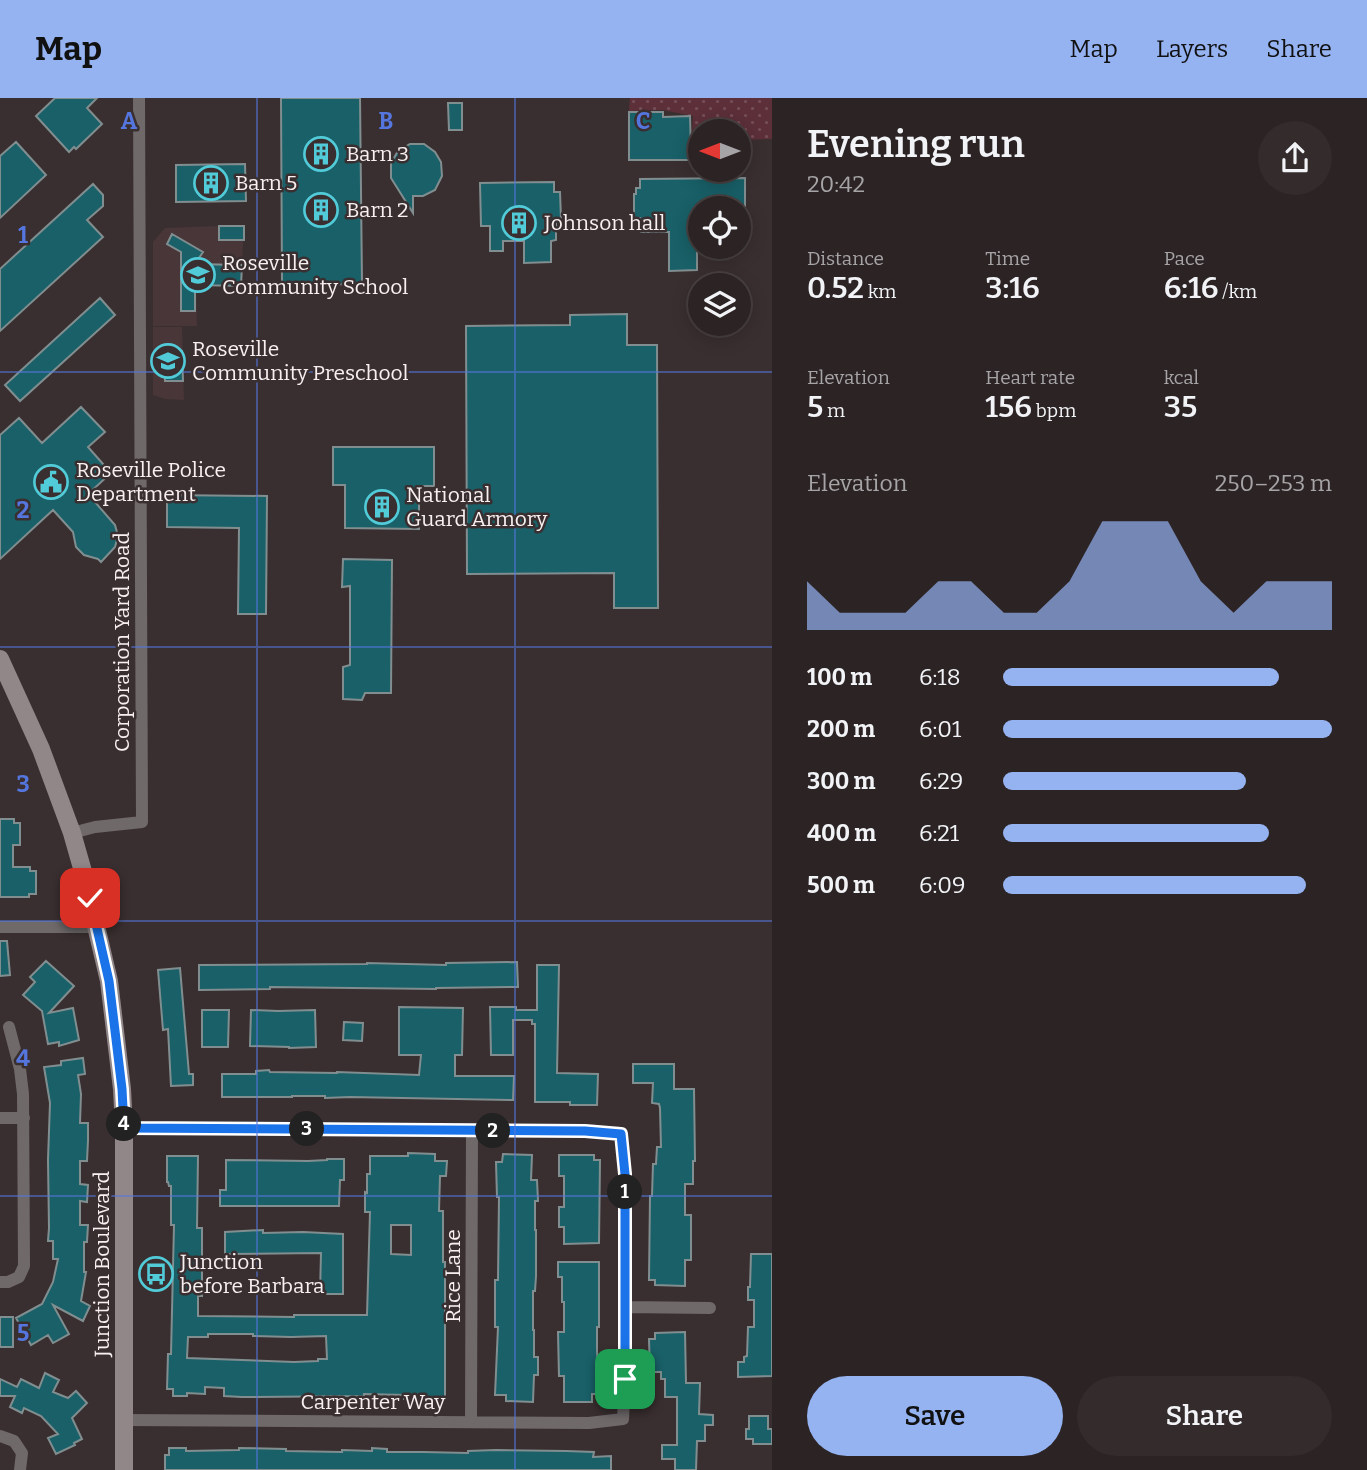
<!DOCTYPE html>
<html lang="en">
<head>
<meta charset="utf-8">
<style>
  :root { --surface:#2c2324; --page:#342b2c; --text:#f1f3f6; --muted:#a6a4a6; --line:#484041; --accent:#95b2f1 }
  body { margin:0; font-family:Bitter,serif; background:var(--page); color:var(--text); height:100vh; display:flex; flex-direction:column; font-size:26px; white-space:nowrap }
  * { box-sizing:border-box; margin:0 }
  p { font-size:23px; color:var(--muted) }
  .icon { flex:none; width:38px; height:38px; fill:none; stroke:currentColor; stroke-width:2; stroke-linecap:round; stroke-linejoin:round }
  .map { position:relative; flex:1; overflow:hidden }
  .sheet { display:flex; flex-direction:column; background:var(--surface); width:595px }
  .sheet>* { flex:none }
  .needle { width:46px; rotate:270deg }
  .controls { position:absolute; left:688px; top:21px; display:grid; gap:14px }
  .controls a { display:grid; place-items:center; width:63px; height:63px; border-radius:50%; background:var(--surface); box-shadow:0 4px 18px #0003,0 0 0 2px var(--line); font-size:35px }
  .pin { position:absolute; display:grid; place-items:center; width:60px; height:60px; color:#fff; margin:-30px; border-radius:14px; box-shadow:0 4px 10px #0006 }
  .km { position:absolute; width:35px; height:35px; margin:-18px; border-radius:50%; background:#222; color:#fff; font-size:19px; line-height:35px; text-align:center }
  .round { display:grid; place-items:center; flex:none; width:74px; height:74px; border-radius:37px; background:var(--page) }
  .head { display:flex; align-items:center; justify-content:space-between; height:119px; padding:0 35px }
  h1 { font-size:38px; font-weight:600; line-height:52px }
  .figures { display:grid; grid-template-columns:repeat(3,1fr); gap:10px; height:119px; padding:7px 35px }
  .figures div { display:grid; align-content:center }
  .figures b { font-size:30px; font-weight:600 }
  .figures small { font-size:19px; font-weight:400 }
  .figures p { font-size:19px }
  .chart { height:196px; padding:14px 35px }
  .chart p { display:flex; justify-content:space-between }
  .chart svg { width:100%; height:126px; margin-top:7px; fill:var(--accent); opacity:.7 }
  .cta { display:flex; gap:14px; margin-top:auto; padding:14px 35px }
  .cta a { flex:1; height:80px; border-radius:42px; background:var(--accent); color:#111; font-size:28px; font-weight:600; line-height:80px; text-align:center }
  .cta a+a { background:var(--page); color:var(--text) }
  ul { padding:0 35px; list-style:none; font-size:23px }
  li { display:grid; grid-template-columns:112px 84px 1fr; align-items:center; height:52px }
  li i { height:18px; border-radius:9px; background:var(--accent) }
  header { display:flex; align-items:center; gap:42px; box-sizing:border-box; height:98px; padding:0 35px; background:var(--accent); color:#111 }
  header strong { font-size:33px }
  nav { display:flex; gap:38px; margin-inline-start:auto; font-size:24px }
  main { display:flex; flex:1; min-height:0 }
  .map>svg:first-child { display:block }
  .built { fill:#483639 }
  .grass { fill:url(#grass-dots) }
  .building { fill:#196068; stroke:#808e90; stroke-width:2; fill-rule:evenodd }
  .lines { fill:none; stroke-linecap:round; stroke-linejoin:round }
  .street { stroke:#6f696a; stroke-width:12 }
  .secondary { stroke:#918789; stroke-width:18 }
  .route-casing { stroke:#fff; stroke-width:14 }
  .route { stroke:#1a73e8; stroke-width:9 }
  .grid { fill:none; stroke:#5476de; stroke-width:2; stroke-opacity:0.55 }
  .labels { text-anchor:middle; stroke-width:5; stroke-linejoin:round; paint-order:stroke }
  .poi-label { font-size:21px; fill:#f7eff0; stroke:#3a2f30; text-anchor:start }
  .street-label { font-size:21px; fill:#f7eff0; stroke:#3a2f30 }
  .grid-label { font-size:23px; text-anchor:middle; font-weight:bold; fill:#5476de; stroke:#3a2f30; stroke-width:5; stroke-linejoin:round; paint-order:stroke }
</style>
</head>
<body>
<header>
<strong>Map</strong>
<nav><a>Map</a><a>Layers</a><a>Share</a></nav>
</header>
<main>
<div class="map">
<svg width="772" height="1372" viewBox="0 0 772 1372">
  <defs>
    <pattern id="grass-dots" width="8" height="8" patternUnits="userSpaceOnUse" patternTransform="scale(1.75)"><rect width="8" height="8" fill="#5c2f39"/><path d="M2 2h.1M6 6h.1" fill="none" stroke="#744d56" stroke-width="1.8" stroke-linecap="round"/></pattern>
  </defs>
  <rect width="100%" height="100%" fill="#3a2f30"/>
  <path class="built" d="M219,128H244L241,188L196,187L197,228H153V144L165,130Z
    M153,229H182L184,302L165,301L153,297Z"/>
  <path class="grass" d="M630,0H772V41L739,42L738,33H700V37L692,38L693,18L663,12L629,13Z"/>
  <path class="building" d="M55,0H97L87,10L102,26L76,51L74,49L69,54L36,18Z
    M281,0H360L362,186L282,187Z
    M448,5H462V32H449Z
    M629,14H663V19L690,18L691,53H694V62H629Z
    M16,44L46,77L0,120V58Z
    M410,46H424L435,54L441,64L442,78L435,92L423,98H413V115L391,80V65L398,53Z
    M245,66L246,103L176,104V67Z
    M745,80V110H700V125H697V172L669,173V134H641L640,120H634V96H636V90H640V81Z
    M554,84V94H560L561,121L556,122V142L551,143V164L524,165V143H503V153H490V128H481L480,85Z
    M93,86L103,97V108L87,122L103,139L0,233V171Z
    M219,128H244V142H219Z
    M172,136L203,154L195,166L242,167L241,188L195,187V213H181V154L167,146Z
    M100,200L115,217L20,303L5,287Z
    M627,216V247H657L658,510H614V475L467,476L466,228L570,227V217Z
    M165,253H182L183,283H165Z
    M81,309L105,334L88,349L111,375L88,396L115,427L118,438L115,449L101,464L98,461L84,457L76,449L73,434L53,412L0,461V337L19,320L42,345Z
    M333,349H434V388H419V431L345,430V387H333Z
    M167,397L267,398L266,516H238L239,430L167,429Z
    M343,461L392,462L391,595H365L362,602L343,601V569L350,567V488L342,489Z
    M0,721H14V725H20V747H13V769H30V773H36V796H29V799H0Z
    M0,843H7L10,877L0,878Z
    M46,863L74,888L49,915L73,910L79,942L59,948V944L48,946L42,913L23,897L35,884L30,879Z
    M517,864L518,889L436,890V891L270,889V891L199,892V867L367,866V865L446,867V865Z
    M537,867H559L557,975L598,976L597,1007H570V1004H535V926H532V922H513V957H491L490,909H516V912H537Z
    M180,870L189,976H193V987L171,988L168,931L163,932L158,872Z
    M399,909L463,910L462,957H455V978H514L513,1002L350,999L325,1000V998H292V999H222V976H256V973L269,972L270,974L337,975V974L419,977L421,957H399Z
    M202,912H229L228,949H202Z
    M251,912L278,913L315,912L316,949L289,950V949L250,948Z
    M344,924L363,925L362,943L343,942Z
    M83,960L85,976L78,977L81,996L80,1025H88V1042L87,1063H80V1086L88,1087L87,1104L80,1103V1127H88L87,1144H84V1174H86L81,1203L90,1208L83,1223L53,1207L69,1236L53,1245L48,1237L31,1247L16,1220L42,1206L53,1184L58,1161H53V1143H48L49,1130L48,1062L50,1005L44,969L61,967V963Z
    M633,966H674V991H694L695,1063H693V1086H685V1117H691V1162H685V1188L655,1187V1182H649L650,1098H652L653,1066H656L657,1049H661L660,1010L659,1006L652,1005L653,985H633Z
    M408,1055L435,1056V1063H447L446,1078H440L439,1113H443V1164H445V1302L404,1301V1297L364,1296V1298L242,1299L224,1298V1290L205,1289V1296L187,1295V1298H173V1291H167L168,1256H171L174,1127H171V1088H169L168,1084H167V1058H198L197,1130H202V1198H198V1218L294,1219V1217H367L370,1114H365V1094L367,1095V1076H370V1058H408ZM391,1127H411V1157L391,1156ZM208,1236H253V1238L291,1239L326,1238L327,1261H318V1263L294,1264L187,1260L188,1239H208Z
    M503,1056L532,1057L531,1082H537L538,1103H535V1132H536V1178L535,1193H533V1232H534V1259H538V1277H534L533,1304L506,1303V1297H495L498,1229H495V1182H498L499,1099H497L496,1064H502Z
    M559,1057H594V1062H600L599,1145L564,1146V1129H559V1109H564V1078H559Z
    M327,1061H344V1082H340L339,1108H220V1092H226V1062L308,1063L327,1062Z
    M263,1132V1135L303,1134L343,1136V1196H320L321,1155L225,1156V1134Z
    M751,1156H772V1278L738,1279V1264H744V1259L747,1258L748,1229H754V1202H748V1189H750Z
    M558,1164H599V1229H597V1253L599,1296H592V1304H564V1278H559L558,1234H564V1204H562V1179H558Z
    M0,1219H13V1249H0Z
    M685,1234L686,1285H700L699,1316L713,1317V1327H705V1343H697L696,1372H675V1361H662V1347H677V1299H665V1281H661V1274H650L649,1241H655V1235Z
    M45,1275L59,1282L53,1294L68,1300L76,1293L87,1305L72,1320L82,1341L74,1345L75,1347L56,1356L48,1340L58,1336L41,1318L24,1310L22,1315L10,1309L15,1298H0V1281L17,1289L21,1281L39,1290Z
    M749,1318H768V1331H772V1346H753V1341H746V1331H749Z
    M169,1350H186V1353L239,1352V1350L286,1351V1353L342,1354V1352L372,1353V1350L387,1351V1354H423L468,1355V1353L496,1352L566,1353L594,1354L593,1359L611,1358V1372H165V1357H169Z"/>
  <g class="lines">
    <path class="street" d="M72,735L95,729L142,724L139,0
      M0,829H96
      M0,1020H24
      M0,1184H8L19,1179L24,1168L23,996L20,971L9,929
      M625,1209L710,1210
      M124,1322L589,1325L623,1321L625,1281V1076L621,1036L585,1033L124,1030
      M471,1324L472,1032
      M0,1338L14,1343L22,1355L20,1372"/>
    <path class="secondary" d="M0,561L41,651L72,735L84,777L109,883L122,991L124,1030V1372"/>
  </g>
  <g class="lines">
    <g class="route-casing">
      <path id="route" d="M90,800L109,883L122,991L124,1030L585,1033L621,1036L625,1076V1281"/>
    </g>
    <use href="#route" class="route"/>
  </g>
  <path class="grid" d="M257,0V1372M515,0V1372M0,274H772M0,549H772M0,823H772M0,1098H772"/>
  <defs>
    <g id="building-ring" transform="scale(1.75)"><circle r="9.5" fill="#3a2f30" stroke="#52cbd9" stroke-width="1.5"/><path d="M-4-6H4V6H1V3H-1V6H-4ZM-2.5-4.3h1.7v1.8h-1.7ZM.8-4.3h1.7v1.8H.8ZM-2.5-1h1.7V.8h-1.7ZM.8-1h1.7V.8H.8Z" fill="#52cbd9"/></g>
    <g id="school-ring" transform="scale(1.75)"><circle r="9.5" fill="#3a2f30" stroke="#52cbd9" stroke-width="1.5"/><path d="M0-5L7-2L0 1L-7-2ZM-4 1L0 2.5L4 1V4Q0 6-4 4Z" fill="#52cbd9"/></g>
    <g id="civic-ring" transform="scale(1.75)"><circle r="9.5" fill="#3a2f30" stroke="#52cbd9" stroke-width="1.5"/><path d="M-.6-6.5H3V-4.5H.6V-3L4-1V1h2V6H-6V1h2V-1L-.6-3ZM-1.2 2.5V6h2.4V2.5Z" fill="#52cbd9"/></g>
    <g id="bus-ring" transform="scale(1.75)"><circle r="9.5" fill="#3a2f30" stroke="#52cbd9" stroke-width="1.5"/><path d="M-5-6H5V4H4V6H2V4H-2V6H-4V4H-5ZM-3.5-4V0h7V-4ZM-3.5 1.2v1.5H-2V1.2ZM2 1.2v1.5H3.5V1.2Z" fill="#52cbd9"/></g>
  </defs>
  <g fill-rule="evenodd">
    <use href="#building-ring" x="321" y="56"/>
    <use href="#building-ring" x="211" y="85"/>
    <use href="#building-ring" x="321" y="112"/>
    <use href="#building-ring" x="519" y="125"/>
    <use href="#school-ring" x="198" y="177"/>
    <use href="#school-ring" x="168" y="263"/>
    <use href="#civic-ring" x="51" y="384"/>
    <use href="#building-ring" x="382" y="409"/>
    <use href="#bus-ring" x="156" y="1176"/>
  </g>
  <g class="labels">
    <g class="poi-label">
      <text x="346" y="63">Barn 3</text>
      <text x="235" y="92">Barn 5</text>
      <text x="346" y="119">Barn 2</text>
      <text x="544" y="132">Johnson hall</text>
      <text x="222" y="172">Roseville<tspan x="222" dy="24">Community School</tspan></text>
      <text x="192" y="258">Roseville<tspan x="192" dy="24">Community Preschool</tspan></text>
      <text x="76" y="379">Roseville Police<tspan x="76" dy="24">Department</tspan></text>
      <text x="406" y="404">National<tspan x="406" dy="24">Guard Armory</tspan></text>
      <text x="180" y="1171">Junction<tspan x="180" dy="24">before Barbara</tspan></text>
    </g>
    <g class="street-label">
      <text transform="translate(122 544) rotate(-90)" y="7">Corporation Yard Road</text>
      <text transform="translate(102 1166) rotate(-90)" y="7">Junction Boulevard</text>
      <text transform="translate(453 1178) rotate(-90)" y="7">Rice Lane</text>
      <text x="373" y="1311">Carpenter Way</text>
    </g>
  </g>
  <g class="grid-label">
    <text x="129" y="31">A</text>
    <text x="386" y="31">B</text>
    <text x="643" y="31">C</text>
    <text x="23" y="145">1</text>
    <text x="23" y="420">2</text>
    <text x="23" y="694">3</text>
    <text x="23" y="968">4</text>
    <text x="23" y="1243">5</text>
  </g>
</svg>
<div class="controls">
<a><svg class="needle" viewBox="-14 -14 28 28"><path d="M0-13l5 13h-10z" fill="#e53935"/><path d="M0 13l5-13h-10z" fill="#a6a4a6"/></svg></a>
<a><svg class="icon" aria-label="locate" viewBox="0 0 24 24"><circle cx="12" cy="12" r="6"/><path d="M12 2v4M12 18v4M2 12h4M18 12h4"/></svg></a>
<a><svg class="icon" aria-label="layers" viewBox="0 0 24 24"><path d="M12 4l9 5-9 5-9-5zM3 14l9 5 9-5"/></svg></a>
</div>
<div class="pin" style="left:625px;top:1281px;background:#1e9e55"><svg class="icon" aria-label="arrive" viewBox="0 0 24 24"><path d="M6 21V4h12l-3 4 3 4H6"/></svg></div>
<div class="pin" style="left:90px;top:800px;background:#d93025"><svg class="icon" aria-label="check" viewBox="0 0 24 24"><path d="M5 12l5 5 9-10"/></svg></div>
<b class="km" style="left:625px;top:1094px">1</b>
<b class="km" style="left:493px;top:1033px">2</b>
<b class="km" style="left:307px;top:1031px">3</b>
<b class="km" style="left:124px;top:1026px">4</b>
</div>
<section class="sheet">
<div class="head"><div><h1>Evening run</h1><p>20:42</p></div><a class="round"><svg class="icon" aria-label="share" viewBox="0 0 24 24"><path d="M12 15V3M7 8l5-5 5 5M5 13v7h14v-7"/></svg></a></div>
<div class="figures">
<div><p>Distance</p><b>0.52<small> km</small></b></div>
<div><p>Time</p><b>3:16</b></div>
<div><p>Pace</p><b>6:16<small> /km</small></b></div>
</div>
<div class="figures">
<div><p>Elevation</p><b>5<small> m</small></b></div>
<div><p>Heart rate</p><b>156<small> bpm</small></b></div>
<div><p>kcal</p><b>35</b></div>
</div>
<div class="chart"><p><span>Elevation</span>250–253 m</p>
<svg viewBox="0 0 160 44" preserveAspectRatio="none"><path d="M0 44V27L10 38L20 38L30 38L40 27L50 27L60 38L70 38L80 27L90 6L100 6L110 6L120 27L130 38L140 27L150 27L160 27V44z"/></svg>
</div>
<ul>
<li><b>100 m</b>6:18<i style="width:84%"></i></li>
<li><b>200 m</b>6:01<i style="width:100%"></i></li>
<li><b>300 m</b>6:29<i style="width:74%"></i></li>
<li><b>400 m</b>6:21<i style="width:81%"></i></li>
<li><b>500 m</b>6:09<i style="width:92%"></i></li>
</ul>
<div class="cta"><a>Save</a><a>Share</a></div>
</section>
</main>
</body>
</html>
